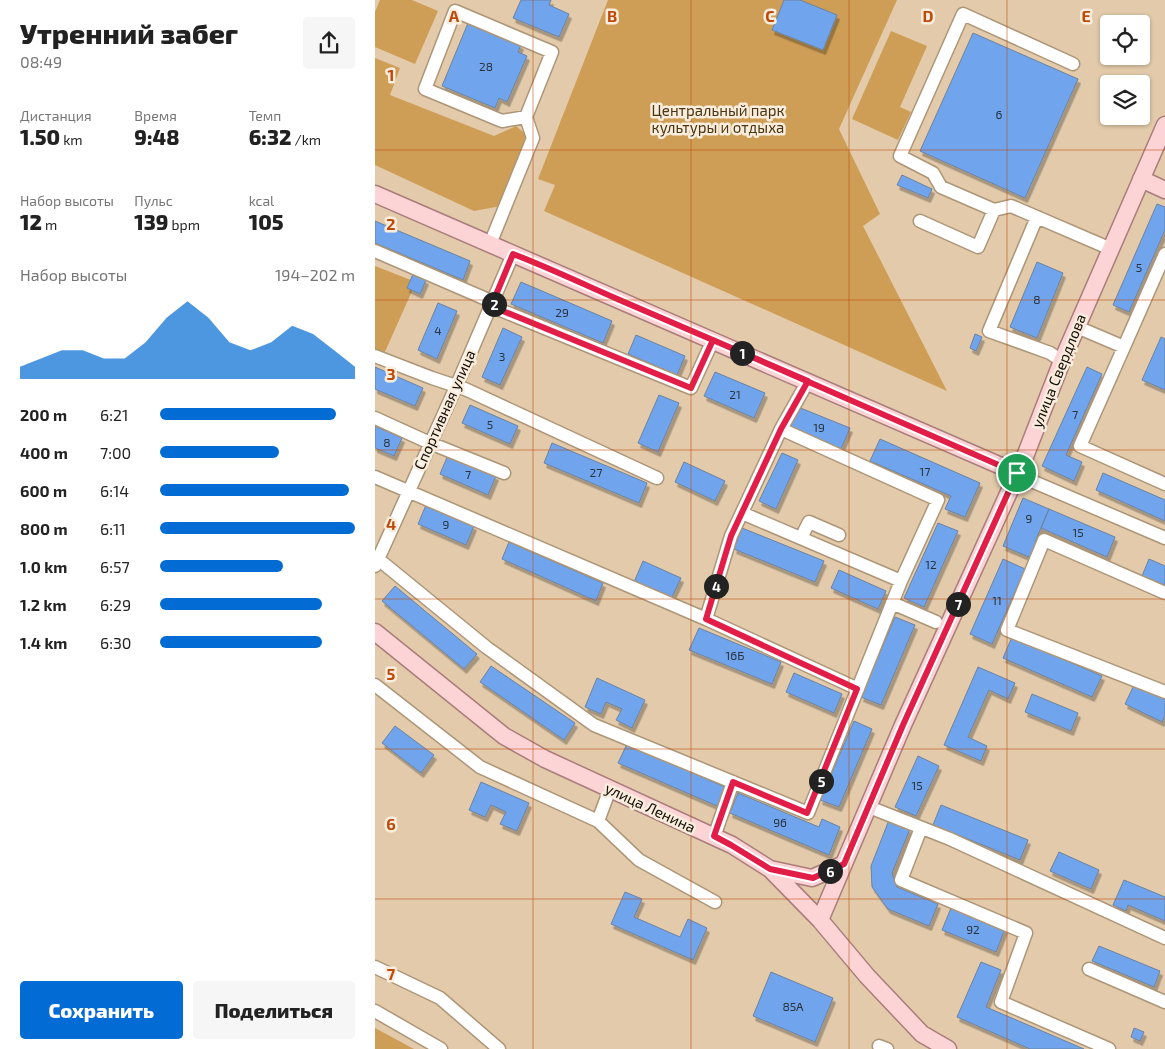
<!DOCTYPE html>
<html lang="ru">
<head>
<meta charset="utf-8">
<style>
  :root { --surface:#fff; --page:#f6f6f6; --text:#222; --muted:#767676; --accent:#026cd4 }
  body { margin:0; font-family:"Exo 2",sans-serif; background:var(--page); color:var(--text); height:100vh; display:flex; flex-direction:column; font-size:19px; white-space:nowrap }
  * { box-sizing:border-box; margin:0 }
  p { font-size:16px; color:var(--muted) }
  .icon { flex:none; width:28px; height:28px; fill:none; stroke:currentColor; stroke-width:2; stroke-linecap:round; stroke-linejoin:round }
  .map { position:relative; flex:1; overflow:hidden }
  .sheet { display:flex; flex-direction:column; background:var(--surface); width:375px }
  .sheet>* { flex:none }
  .fabs { position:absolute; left:725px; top:15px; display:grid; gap:10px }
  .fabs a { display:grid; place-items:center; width:50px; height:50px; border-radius:5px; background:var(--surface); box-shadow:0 1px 4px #0004; font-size:25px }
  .pin { position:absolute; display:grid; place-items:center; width:42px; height:42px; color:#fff; margin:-21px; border:2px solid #fff; border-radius:50%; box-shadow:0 1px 5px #0007 }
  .km { position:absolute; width:25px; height:25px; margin:-12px; border-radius:50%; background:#222; color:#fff; font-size:14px; line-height:25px; text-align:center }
  .round { display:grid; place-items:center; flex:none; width:52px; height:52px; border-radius:5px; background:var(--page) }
  .summary { display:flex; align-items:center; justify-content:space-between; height:85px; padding:0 20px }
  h1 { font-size:28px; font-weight:800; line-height:38px }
  .figures { display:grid; grid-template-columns:repeat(3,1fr); gap:8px; height:85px; padding:5px 20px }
  .figures div { display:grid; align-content:center }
  .figures b { font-size:21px; font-weight:800 }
  .figures small { font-size:14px; font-weight:400 }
  .figures p { font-size:14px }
  .chart { height:140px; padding:10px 20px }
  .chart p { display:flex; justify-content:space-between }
  .chart svg { width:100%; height:90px; margin-top:5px; fill:var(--accent); opacity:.7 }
  .action { display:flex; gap:10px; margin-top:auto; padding:10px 20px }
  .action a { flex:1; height:58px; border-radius:5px; background:var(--accent); color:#fff; font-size:20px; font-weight:800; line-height:58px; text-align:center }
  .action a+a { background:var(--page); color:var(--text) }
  ul { padding:0 20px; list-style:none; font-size:16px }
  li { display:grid; grid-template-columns:80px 60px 1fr; align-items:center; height:38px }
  li i { height:12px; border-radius:6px; background:var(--accent) }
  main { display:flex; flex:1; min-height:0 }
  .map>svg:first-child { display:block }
  .green { fill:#cf9e56 }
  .building { fill:#6fa5ed; stroke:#6c829f; filter:url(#shadow) }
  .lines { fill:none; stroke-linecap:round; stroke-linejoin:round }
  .minor-casing { stroke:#ad9677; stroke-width:15 }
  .major-casing { stroke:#aa7c7b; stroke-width:19 }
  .minor { stroke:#fff; stroke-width:12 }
  .major { stroke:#fcd4d6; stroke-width:16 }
  .route-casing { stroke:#fff; stroke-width:10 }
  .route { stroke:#e11d48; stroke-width:6 }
  .grid { fill:none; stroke:#be4a0a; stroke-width:1; stroke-opacity:0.55 }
  .labels { text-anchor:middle; stroke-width:5; stroke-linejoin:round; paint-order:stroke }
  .number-label { font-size:12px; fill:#2b323e }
  .park-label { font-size:15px; fill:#4b3410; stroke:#f9eddd }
  .street-label { font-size:15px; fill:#140c03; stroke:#f9eddd }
  .grid-label { font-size:16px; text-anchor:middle; font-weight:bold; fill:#be4a0a; stroke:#f9eddd; stroke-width:5; stroke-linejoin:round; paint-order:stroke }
</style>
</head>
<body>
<main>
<section class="sheet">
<div class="summary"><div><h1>Утренний забег</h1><p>08:49</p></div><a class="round"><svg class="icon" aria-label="share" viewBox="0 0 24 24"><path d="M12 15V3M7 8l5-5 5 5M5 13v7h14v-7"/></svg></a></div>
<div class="figures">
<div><p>Дистанция</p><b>1.50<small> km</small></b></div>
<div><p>Время</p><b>9:48</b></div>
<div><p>Темп</p><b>6:32<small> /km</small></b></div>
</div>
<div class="figures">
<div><p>Набор высоты</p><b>12<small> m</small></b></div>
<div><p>Пульс</p><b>139<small> bpm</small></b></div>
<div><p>kcal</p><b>105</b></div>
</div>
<div class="chart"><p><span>Набор высоты</span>194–202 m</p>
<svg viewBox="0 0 160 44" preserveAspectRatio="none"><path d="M0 44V38L10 34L20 30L30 30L40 34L50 34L60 26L70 14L80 6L90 14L100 26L110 30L120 26L130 18L140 22L150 30L160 38V44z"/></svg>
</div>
<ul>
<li><b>200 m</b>6:21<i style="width:90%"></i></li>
<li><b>400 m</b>7:00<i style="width:61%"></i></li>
<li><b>600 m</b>6:14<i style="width:97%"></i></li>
<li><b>800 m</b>6:11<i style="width:100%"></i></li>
<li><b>1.0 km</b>6:57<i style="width:63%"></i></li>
<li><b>1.2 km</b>6:29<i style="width:83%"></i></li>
<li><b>1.4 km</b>6:30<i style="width:83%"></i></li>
</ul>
<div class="action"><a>Сохранить</a><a>Поделиться</a></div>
</section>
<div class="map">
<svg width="790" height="1049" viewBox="0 0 790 1049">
  <defs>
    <filter id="shadow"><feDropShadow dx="2.5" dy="4.5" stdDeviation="0" flood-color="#0004"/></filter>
  </defs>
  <rect width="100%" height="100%" fill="#e2caaa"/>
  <path class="green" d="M5,0H37L63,11L40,64L0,47V12Z
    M233,0H522L464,129L505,214L488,226L572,391L169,211L180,185L163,179Z
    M516,31L552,46L525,107L536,112L523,140L477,119Z
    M0,58L25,68L15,95L119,136L141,126L153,136L126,206L99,211L0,165Z
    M0,266L41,282L9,354L0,350Z
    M0,1028L39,1049H0Z"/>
  <path class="building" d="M146,0H176L174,5L194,14L184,37L138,18Z
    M409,0H425L462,15L448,50L397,30Z
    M93,23L146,45L143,52L152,56L132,102L124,98L120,108L67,86Z
    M598,33L703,79L650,198L545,151Z
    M527,175L557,189L553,198L522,185Z
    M782,204L790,207V230L754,312L738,305Z
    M0,221L95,261L88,280L0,243Z
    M662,262L688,273L662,338L635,327Z
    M38,274L51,280L45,294L32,288Z
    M146,282L237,321L228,343L136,304Z
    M63,303L82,311L62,359L43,350Z
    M128,328L147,337L125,385L107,377Z
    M600,334L607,337L601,351L595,348Z
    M261,335L310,356L302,375L253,354Z
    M786,337L790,339V390L767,380Z
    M0,367L48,388L40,406L0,389Z
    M712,367L727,374L691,455L707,462L699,481L667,466Z
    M340,372L390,393L379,418L329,396Z
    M284,395L304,403L283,452L263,443Z
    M95,405L143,426L135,444L87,423Z
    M423,407L475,428L466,449L414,427Z
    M0,426L27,438L19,456L0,448Z
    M505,439L605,483L590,517L570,509L576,496L495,461Z
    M177,443L272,483L264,503L169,463Z
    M407,453L423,460L401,509L384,501Z
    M73,455L121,476L113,495L65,474Z
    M309,462L350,481L340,501L300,482Z
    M728,473L790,500V521L721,490Z
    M648,498L674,509L660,542L662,544L656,558L628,546Z
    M51,505L99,526L91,545L43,524Z
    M674,509L740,537L732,557L666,528Z
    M563,523L583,531L549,607L529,598Z
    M367,528L449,561L440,582L359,549Z
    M134,542L228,583L221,601L127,559Z
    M628,559L650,569L617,644L595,634Z
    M774,559L790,566V585L767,576Z
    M268,561L306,578L296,599L259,582Z
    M464,570L511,591L503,609L456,588Z
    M20,586L102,654L89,669L7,601Z
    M520,617L540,625L506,705L486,697Z
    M324,628L406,662L397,684L314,650Z
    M637,637L727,676L717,697L628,658Z
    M116,666L200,723L189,740L105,682Z
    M603,667L640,683L633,699L614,690L593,737L612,746L606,761L569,745Z
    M419,673L467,694L459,713L411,692Z
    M222,678L270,700L257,728L241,720L247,709L231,702L226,714L210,707Z
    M760,683L790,697V715L787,722L750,704Z
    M657,694L703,713L696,731L650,712Z
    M479,721L497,729L464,807L445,800Z
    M20,726L59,755L46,773L7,743Z
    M252,744L350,787L342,806L243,763Z
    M543,756L564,766L541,816L520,807Z
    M106,782L154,803L142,831L125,824L131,812L116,805L110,817L94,810Z
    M363,793L444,827L447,819L465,827L454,855L355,813Z
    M566,805L653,840L645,860L558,825Z
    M514,820L535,829L517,873L522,887L563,904L554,926L513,909L497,887L496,866Z
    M684,852L724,870L716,889L675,871Z
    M749,880L790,897V921L753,905L751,911L738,905Z
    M250,892L267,899L259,917L305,937L313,919L332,928L318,960L236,924Z
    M576,908L630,929L621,952L567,930Z
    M724,946L785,971L779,987L717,961Z
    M606,962L626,970L611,1007L709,1049H655L582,1017Z
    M396,972L458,998L440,1042L378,1016Z
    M759,1028L769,1032L765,1041L756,1037Z"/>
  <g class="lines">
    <g class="minor-casing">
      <path id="minor" d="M698,64L588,14L525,156L558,173L566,187L619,210L636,206L736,249
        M662,217L614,331L675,353L687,361
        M545,221L603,247L619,210
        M115,244L158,138L151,117L177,52L80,11L50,89L127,121L151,117
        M0,251L118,302L123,309L316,388L338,340
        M702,327L749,347L705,446L790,484
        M749,347L790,254
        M0,356L57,378L90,389L282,478
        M0,418L55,443L129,473
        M642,473L659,482L790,538
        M0,477L331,619L356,536L406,429L433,381
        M367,513L526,581L563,500L406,429
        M426,538L434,522L464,535
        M0,560L8,563L111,647L219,725L433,813L526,581
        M0,566L81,387L138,254
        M790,593L669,540L632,630L790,692
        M517,603L561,622
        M331,619L483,689
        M0,685L105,767L223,821L264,860L340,902
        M494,807L575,839L790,938
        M223,821L235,789
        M546,828L526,880L651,933L626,1002L734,1049
        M339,837L358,782
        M0,967L65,998L124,1049
        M714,969L790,1002
        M0,1011L66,1049
        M504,1046L512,1049"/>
    </g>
    <g class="major-casing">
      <path id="major" d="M766,179L790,190
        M0,194L642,473
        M0,632L129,736L170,759L357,845L395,869L445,920L492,976L547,1034L573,1049
        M395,869L437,878L469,864
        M445,920L528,725L649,459L687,361L790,125"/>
    </g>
    <use href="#minor" class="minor"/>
    <use href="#major" class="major"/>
  </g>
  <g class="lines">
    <g class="route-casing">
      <path id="route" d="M642,473L338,340L316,388L123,309L118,302L138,254C172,267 206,283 240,298C304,325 368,353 433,381L406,429L356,536L331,619L482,689L432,813L358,782L339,836L356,845L395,869L438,878L469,864L528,725L642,473"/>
    </g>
    <use href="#route" class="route"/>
  </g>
  <path class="grid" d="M158,0V1049M316,0V1049M474,0V1049M632,0V1049M0,150H790M0,300H790M0,450H790M0,599H790M0,749H790M0,899H790"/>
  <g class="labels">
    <g class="number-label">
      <text x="111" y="71">28</text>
      <text x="624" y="119">6</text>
      <text x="764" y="272">5</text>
      <text x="662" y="304">8</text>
      <text x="187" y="317">29</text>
      <text x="63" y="335">4</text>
      <text x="127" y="361">3</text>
      <text x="360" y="399">21</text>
      <text x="700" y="419">7</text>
      <text x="115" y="429">5</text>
      <text x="444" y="432">19</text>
      <text x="12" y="447">8</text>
      <text x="550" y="476">17</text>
      <text x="221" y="477">27</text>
      <text x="93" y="479">7</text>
      <text x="654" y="523">9</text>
      <text x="71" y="529">9</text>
      <text x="703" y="537">15</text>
      <text x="556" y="569">12</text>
      <text x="622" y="605">11</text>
      <text x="360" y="660">16Б</text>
      <text x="542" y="790">15</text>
      <text x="405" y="827">96</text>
      <text x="598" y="934">92</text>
      <text x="418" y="1011">85А</text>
    </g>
    <g class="park-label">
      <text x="343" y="116">Центральный парк<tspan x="343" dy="17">культуры и отдыха</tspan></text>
    </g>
    <g class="street-label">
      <text transform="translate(684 371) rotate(-68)" y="5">улица Свердлова</text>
      <text transform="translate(70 410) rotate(-66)" y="5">Спортивная улица</text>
      <text transform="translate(275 808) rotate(25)" y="5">улица Ленина</text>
    </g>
  </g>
  <g class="grid-label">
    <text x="79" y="22">A</text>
    <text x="237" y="22">B</text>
    <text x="395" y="22">C</text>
    <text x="553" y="22">D</text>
    <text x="711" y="22">E</text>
    <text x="16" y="81">1</text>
    <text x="16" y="230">2</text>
    <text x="16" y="380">3</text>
    <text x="16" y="530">4</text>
    <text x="16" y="680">5</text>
    <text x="16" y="830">6</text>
    <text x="16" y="980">7</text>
  </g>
</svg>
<div class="fabs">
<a><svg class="icon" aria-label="locate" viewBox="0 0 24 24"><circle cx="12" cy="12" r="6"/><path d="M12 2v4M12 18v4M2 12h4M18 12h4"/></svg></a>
<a><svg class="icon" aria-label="layers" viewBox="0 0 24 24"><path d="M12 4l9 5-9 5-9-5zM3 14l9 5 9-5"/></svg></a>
</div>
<div class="pin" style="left:642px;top:473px;background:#1e9e55"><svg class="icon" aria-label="arrive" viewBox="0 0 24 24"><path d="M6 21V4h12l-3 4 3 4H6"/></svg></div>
<b class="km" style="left:367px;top:353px">1</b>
<b class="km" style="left:119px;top:304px">2</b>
<b class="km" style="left:341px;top:586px">4</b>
<b class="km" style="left:446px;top:781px">5</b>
<b class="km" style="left:455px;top:871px">6</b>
<b class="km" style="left:583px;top:604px">7</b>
</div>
</main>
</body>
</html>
